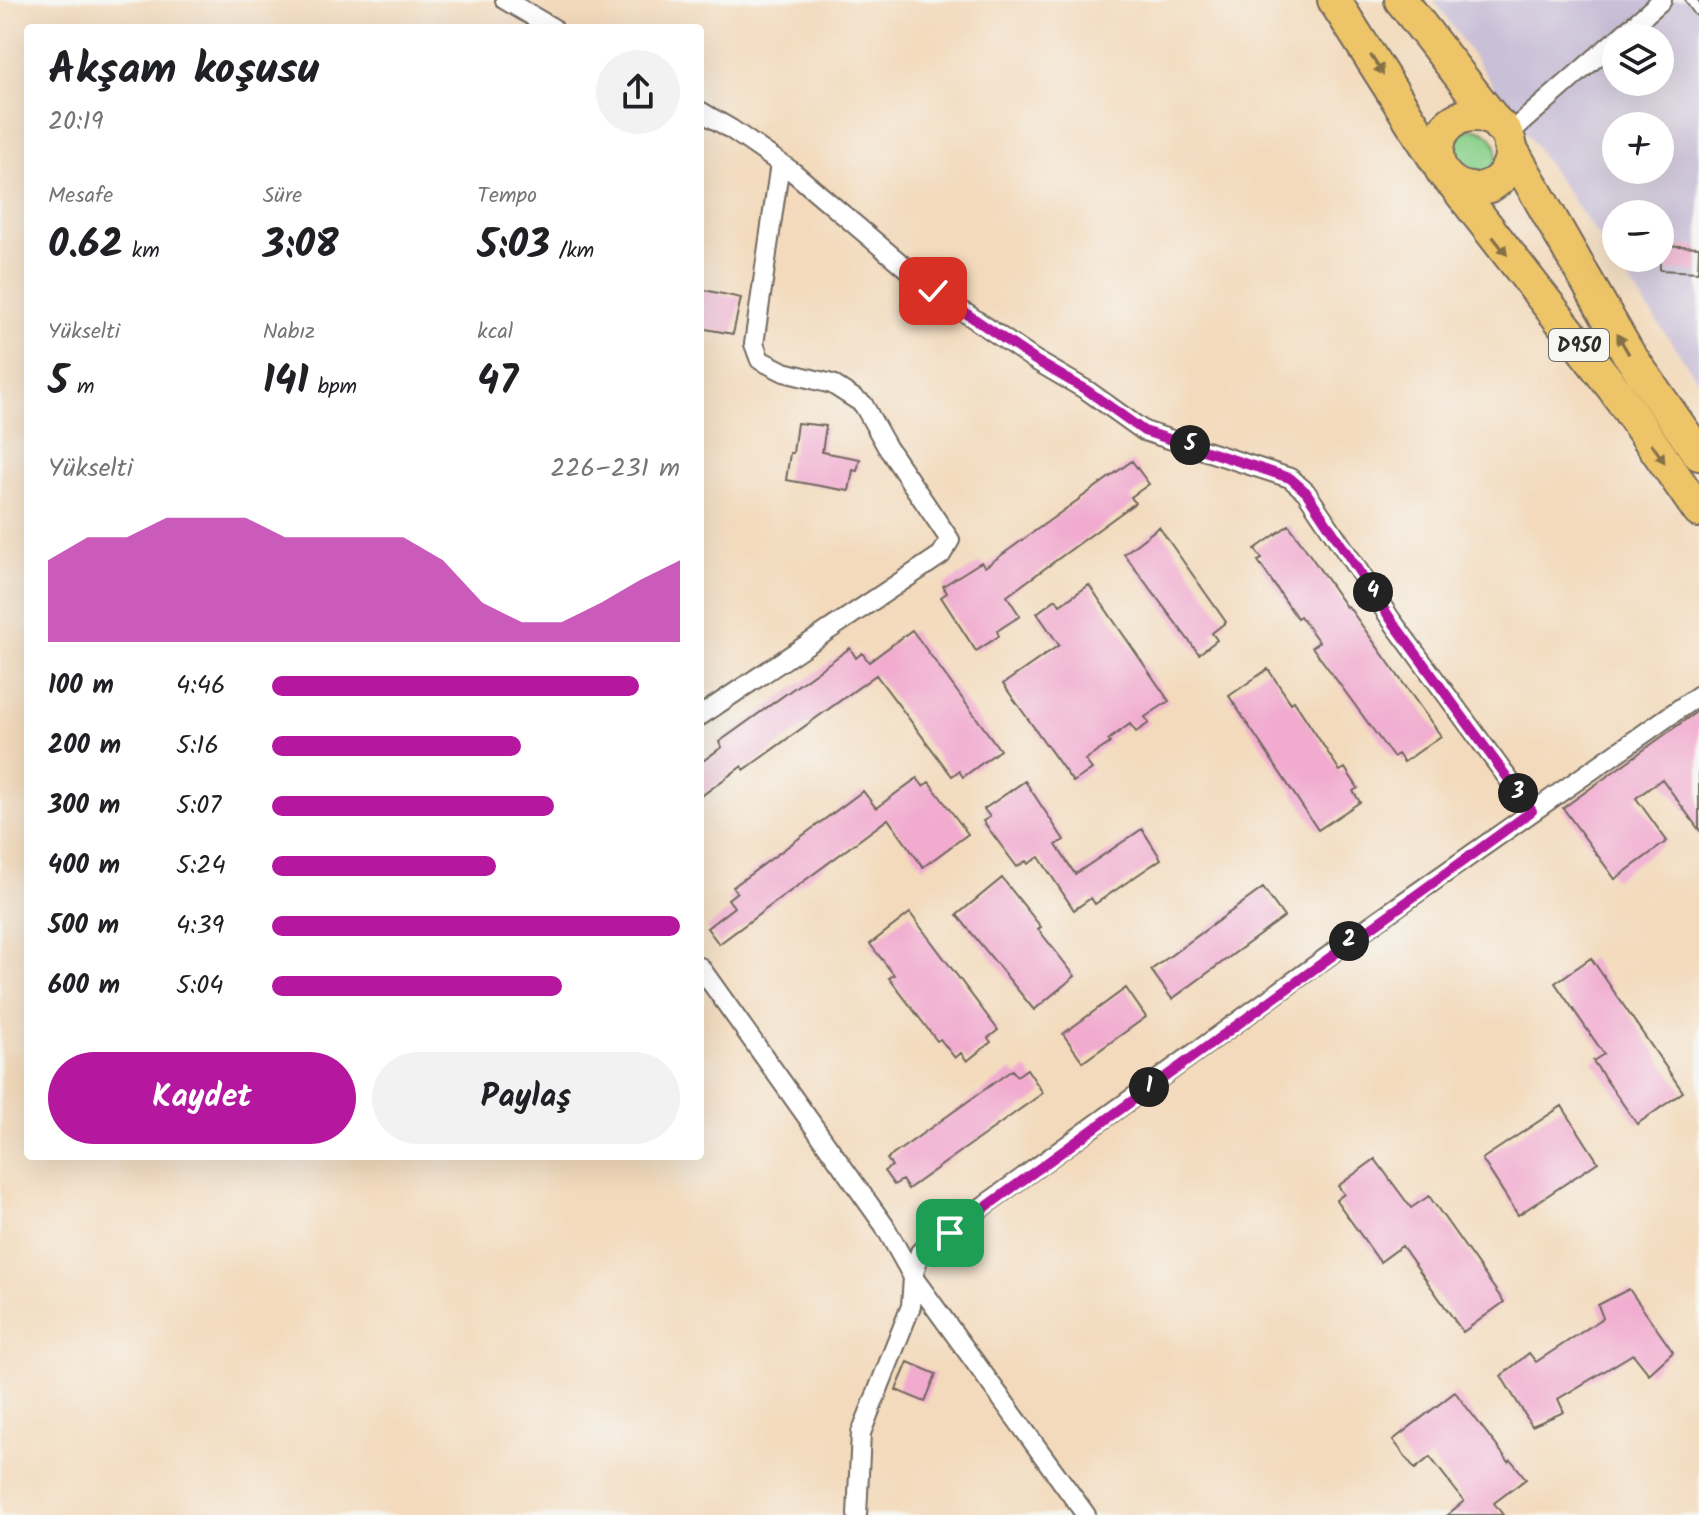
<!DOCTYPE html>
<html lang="tr">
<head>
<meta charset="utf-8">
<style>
  :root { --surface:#fff; --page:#f2f2f2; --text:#202124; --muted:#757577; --accent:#b5179e }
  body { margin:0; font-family:Kalam,sans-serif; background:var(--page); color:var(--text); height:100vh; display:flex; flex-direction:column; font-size:30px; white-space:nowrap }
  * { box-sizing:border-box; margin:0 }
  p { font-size:26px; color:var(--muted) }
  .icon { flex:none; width:44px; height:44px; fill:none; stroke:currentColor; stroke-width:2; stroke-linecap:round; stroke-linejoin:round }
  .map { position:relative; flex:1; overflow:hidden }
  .panel { position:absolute; left:24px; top:24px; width:680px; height:1136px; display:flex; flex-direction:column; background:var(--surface); border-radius:8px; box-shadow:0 8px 32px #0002 }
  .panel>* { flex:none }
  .tools { position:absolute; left:1602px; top:24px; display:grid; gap:16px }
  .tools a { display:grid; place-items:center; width:72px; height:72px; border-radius:50%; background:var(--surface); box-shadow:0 8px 32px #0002; font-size:40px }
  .pin { position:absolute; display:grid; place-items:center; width:68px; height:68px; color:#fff; margin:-34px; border-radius:16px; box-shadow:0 4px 12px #0006 }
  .km { position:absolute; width:40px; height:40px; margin:-20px; border-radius:50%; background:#222; color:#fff; font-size:22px; line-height:40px; text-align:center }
  .round { display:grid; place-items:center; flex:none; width:84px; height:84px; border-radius:42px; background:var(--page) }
  .overview { display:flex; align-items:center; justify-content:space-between; height:136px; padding:0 24px }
  h1 { font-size:44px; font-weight:700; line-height:60px }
  .stats { display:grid; grid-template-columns:repeat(3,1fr); gap:12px; height:136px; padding:8px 24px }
  .stats div { display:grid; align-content:center }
  .stats b { font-size:40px; font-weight:700 }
  .stats small { font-size:22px; font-weight:400 }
  .stats p { font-size:22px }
  .chart { height:224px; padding:16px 24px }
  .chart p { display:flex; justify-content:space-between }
  .chart svg { width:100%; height:144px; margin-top:8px; fill:var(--accent); opacity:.7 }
  .primary-button { display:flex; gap:16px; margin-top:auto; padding:16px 24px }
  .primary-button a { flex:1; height:92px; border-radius:48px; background:var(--accent); color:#fff; font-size:32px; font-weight:700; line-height:92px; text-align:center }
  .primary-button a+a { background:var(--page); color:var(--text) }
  ul { padding:0 24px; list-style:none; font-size:26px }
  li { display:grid; grid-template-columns:128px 96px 1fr; align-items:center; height:60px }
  li i { height:20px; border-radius:10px; background:var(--accent) }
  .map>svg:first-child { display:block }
  .industrial { fill:#c9bfd7; fill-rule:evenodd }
  .green { fill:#89d08a; stroke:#5a7e5a; stroke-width:2 }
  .building { fill:#f1abcf }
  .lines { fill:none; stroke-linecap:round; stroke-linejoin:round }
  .service-casing { stroke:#71685e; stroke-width:13 }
  .minor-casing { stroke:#71685e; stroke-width:22 }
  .trunk-casing { stroke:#71685e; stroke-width:36 }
  .service { stroke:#fff; stroke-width:9 }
  .minor { stroke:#fff; stroke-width:18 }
  .trunk { stroke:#eec469; stroke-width:32 }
  .oneway { fill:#837047 }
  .route-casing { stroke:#fff; stroke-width:16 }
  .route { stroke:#b5179e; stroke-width:10 }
  .labels { text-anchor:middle; stroke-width:8; stroke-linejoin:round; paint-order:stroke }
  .shield { fill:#f6f6f2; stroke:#686867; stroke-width:2 }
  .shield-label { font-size:20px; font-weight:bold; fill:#2b2b2b }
</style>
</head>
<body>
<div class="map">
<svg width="1699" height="1515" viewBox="0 0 1699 1515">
  <rect width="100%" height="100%" fill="#f6f6f2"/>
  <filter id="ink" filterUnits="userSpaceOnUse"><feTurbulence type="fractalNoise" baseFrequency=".0125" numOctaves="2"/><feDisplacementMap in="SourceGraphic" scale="16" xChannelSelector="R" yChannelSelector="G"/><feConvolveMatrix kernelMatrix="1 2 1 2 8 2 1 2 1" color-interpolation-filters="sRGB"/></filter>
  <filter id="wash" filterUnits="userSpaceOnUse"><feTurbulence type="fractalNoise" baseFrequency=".006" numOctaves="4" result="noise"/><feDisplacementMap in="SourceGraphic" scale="32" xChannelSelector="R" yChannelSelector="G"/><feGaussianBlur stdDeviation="1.8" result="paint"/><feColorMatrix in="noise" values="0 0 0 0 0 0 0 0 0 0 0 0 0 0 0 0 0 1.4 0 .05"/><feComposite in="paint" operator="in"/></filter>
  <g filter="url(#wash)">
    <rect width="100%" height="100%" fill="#f3dabc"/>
    <path class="industrial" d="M1434,0H1699V382ZM1616,38H1660V82H1616ZM1616,126H1660V170H1616ZM1616,214H1660V258H1616Z"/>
    <path class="green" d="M1449 153a24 24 0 1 1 48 0a24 24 0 1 1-48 0Z"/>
    <g id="blocks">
      <path class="building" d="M1660,245L1699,247L1698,272L1660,270Z
        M700,289L741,298L733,334L700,328Z
        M797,423L826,426L822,452L860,459L857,471L853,470L849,491L786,480L790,453H793Z
        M1132,461L1149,484L1131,497L1135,503L1007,596L1020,616L997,631L999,636L976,651L941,597L947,593L943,586L981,562L985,567Z
        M1289,525L1346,607L1348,606L1441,736L1404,762L1398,754L1393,757L1327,667L1312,647L1319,642L1300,616L1297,618L1258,561L1262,559L1255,549Z
        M1159,527L1226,622L1212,633L1217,640L1199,654L1124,554Z
        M1089,585L1169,701L1145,717L1149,723L1136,732L1130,724L1108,740L1110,743L1085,760L1092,769L1073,782L1003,684L1059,645L1037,613L1056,599L1060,605Z
        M912,630L1000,750L963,777L959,771L952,776L876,675L744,770L742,766L700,797V763L722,747L719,742L850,648L856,658L862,653L869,662Z
        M1268,669L1291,703L1294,701L1340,771L1345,768L1358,788L1353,791L1360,802L1318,830L1229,696Z
        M1699,710V830L1662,779L1636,798L1667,841L1615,879L1563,808Z
        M917,778L923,786L929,782L968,834L923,867L888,819L719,944L707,928L734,907L728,899L737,892L733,887L863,791L876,808Z
        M1025,781L1064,840L1056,845L1075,874L1142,829L1161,859L1095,904L1091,898L1074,910L1039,857L1028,864L1026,861L1017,867L983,821L990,817L984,809Z
        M1002,878L1041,927L1038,929L1075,976L1034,1010L957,915Z
        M1263,888L1284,917L1172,999L1151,970Z
        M910,913L998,1030L988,1038L991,1042L967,1061L961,1053L955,1058L940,1039L937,1041L889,978L894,975L870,944Z
        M1591,958L1683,1092L1637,1124L1593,1061L1604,1054L1555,983Z
        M1126,988L1146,1017L1083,1062L1063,1034Z
        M1027,1069L1043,1093L908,1189L902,1180L894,1185L884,1171L892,1166L887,1159L1012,1070L1017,1076Z
        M1562,1106L1598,1162L1518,1215L1482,1159Z
        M1375,1159L1411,1208L1429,1196L1504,1302L1463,1332L1402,1246L1380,1262L1336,1200L1344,1194L1338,1186Z
        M1629,1289L1673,1352L1649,1374L1633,1354L1558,1399L1564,1412L1532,1426L1501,1376L1529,1353L1536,1362L1603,1318L1598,1305Z
        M908,1362L936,1374L925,1402L896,1390Z
        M1455,1392L1509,1462L1511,1460L1526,1479L1494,1503L1503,1515H1447L1464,1501L1430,1457L1415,1469L1393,1440Z"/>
    </g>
  </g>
  <g filter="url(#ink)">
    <use href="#blocks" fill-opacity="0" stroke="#71685e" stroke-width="2"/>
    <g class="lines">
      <g class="service-casing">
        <path id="service" d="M1691,0L1699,11"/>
      </g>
      <g class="minor-casing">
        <path id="minor" d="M505,0L553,28
          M1619,38L1662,0
          M700,111L731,129L793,172L933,291L1035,360L1088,391L1144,431L1290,478L1306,492L1392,621L1532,811
          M1506,136L1616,40
          M700,716L941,555L950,540L887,447L863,404L832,384L784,372L760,360L754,344L780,163
          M700,967L884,1225L913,1277L1086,1515
          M857,1515L861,1433L911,1306L913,1277L920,1252L1374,923L1699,695"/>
      </g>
      <g class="trunk-casing">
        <path id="trunk" d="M1334,0L1439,165
          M1401,0L1499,126
          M1437 152a37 37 0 1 1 74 0a37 37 0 1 1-74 0Z
          M1510,147L1628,353L1699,454
          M1454,184L1614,389L1699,511"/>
      </g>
      <use href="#service" class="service"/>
      <use href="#minor" class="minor"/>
      <use href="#trunk" class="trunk"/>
    </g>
    <defs><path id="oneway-solid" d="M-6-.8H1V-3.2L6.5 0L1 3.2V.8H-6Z" transform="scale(2)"/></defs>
    <g class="oneway">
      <use href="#oneway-solid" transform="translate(1377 65) rotate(57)"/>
      <use href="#oneway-solid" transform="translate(1500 246) rotate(52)"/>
      <use href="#oneway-solid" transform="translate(1623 344) rotate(-120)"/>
      <use href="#oneway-solid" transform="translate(1658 453) rotate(55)"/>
    </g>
  </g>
  <g class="lines" filter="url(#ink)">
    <g class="route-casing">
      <path id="route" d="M933,291L1035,360L1088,391L1144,431L1290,478L1306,492L1392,621L1532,811L950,1233"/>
    </g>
    <use href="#route" class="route"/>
  </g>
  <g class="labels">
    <rect class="shield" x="1549" y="329" width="60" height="32" rx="6"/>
    <g class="shield-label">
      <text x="1579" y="352">D950</text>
    </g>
  </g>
</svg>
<div class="tools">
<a><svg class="icon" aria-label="layers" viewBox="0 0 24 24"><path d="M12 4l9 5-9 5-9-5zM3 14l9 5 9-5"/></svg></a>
<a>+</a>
<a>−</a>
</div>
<div class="pin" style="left:950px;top:1233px;background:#1e9e55"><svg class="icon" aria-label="arrive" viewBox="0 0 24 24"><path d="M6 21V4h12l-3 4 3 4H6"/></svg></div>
<div class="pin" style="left:933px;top:291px;background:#d93025"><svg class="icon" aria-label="check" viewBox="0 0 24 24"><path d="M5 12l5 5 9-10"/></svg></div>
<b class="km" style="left:1149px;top:1087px">1</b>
<b class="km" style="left:1349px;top:941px">2</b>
<b class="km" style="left:1518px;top:793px">3</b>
<b class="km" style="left:1373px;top:592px">4</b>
<b class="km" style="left:1190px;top:445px">5</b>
<section class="panel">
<div class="overview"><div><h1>Akşam koşusu</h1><p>20:19</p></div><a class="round"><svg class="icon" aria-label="share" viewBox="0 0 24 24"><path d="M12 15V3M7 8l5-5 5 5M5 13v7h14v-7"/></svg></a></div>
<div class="stats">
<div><p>Mesafe</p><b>0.62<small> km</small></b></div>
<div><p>Süre</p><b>3:08</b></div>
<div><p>Tempo</p><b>5:03<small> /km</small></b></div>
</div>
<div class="stats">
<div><p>Yükselti</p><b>5<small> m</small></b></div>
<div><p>Nabız</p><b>141<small> bpm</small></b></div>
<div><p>kcal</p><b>47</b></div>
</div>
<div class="chart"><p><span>Yükselti</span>226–231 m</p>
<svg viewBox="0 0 160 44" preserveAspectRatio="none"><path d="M0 44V19L10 12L20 12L30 6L40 6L50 6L60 12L70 12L80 12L90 12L100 19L110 32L120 38L130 38L140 32L150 25L160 19V44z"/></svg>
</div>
<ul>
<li><b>100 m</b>4:46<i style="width:90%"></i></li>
<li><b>200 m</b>5:16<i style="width:61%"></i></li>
<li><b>300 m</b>5:07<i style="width:69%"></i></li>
<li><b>400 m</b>5:24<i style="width:55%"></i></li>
<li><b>500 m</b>4:39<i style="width:100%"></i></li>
<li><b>600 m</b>5:04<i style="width:71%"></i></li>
</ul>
<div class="primary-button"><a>Kaydet</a><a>Paylaş</a></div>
</section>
</div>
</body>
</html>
